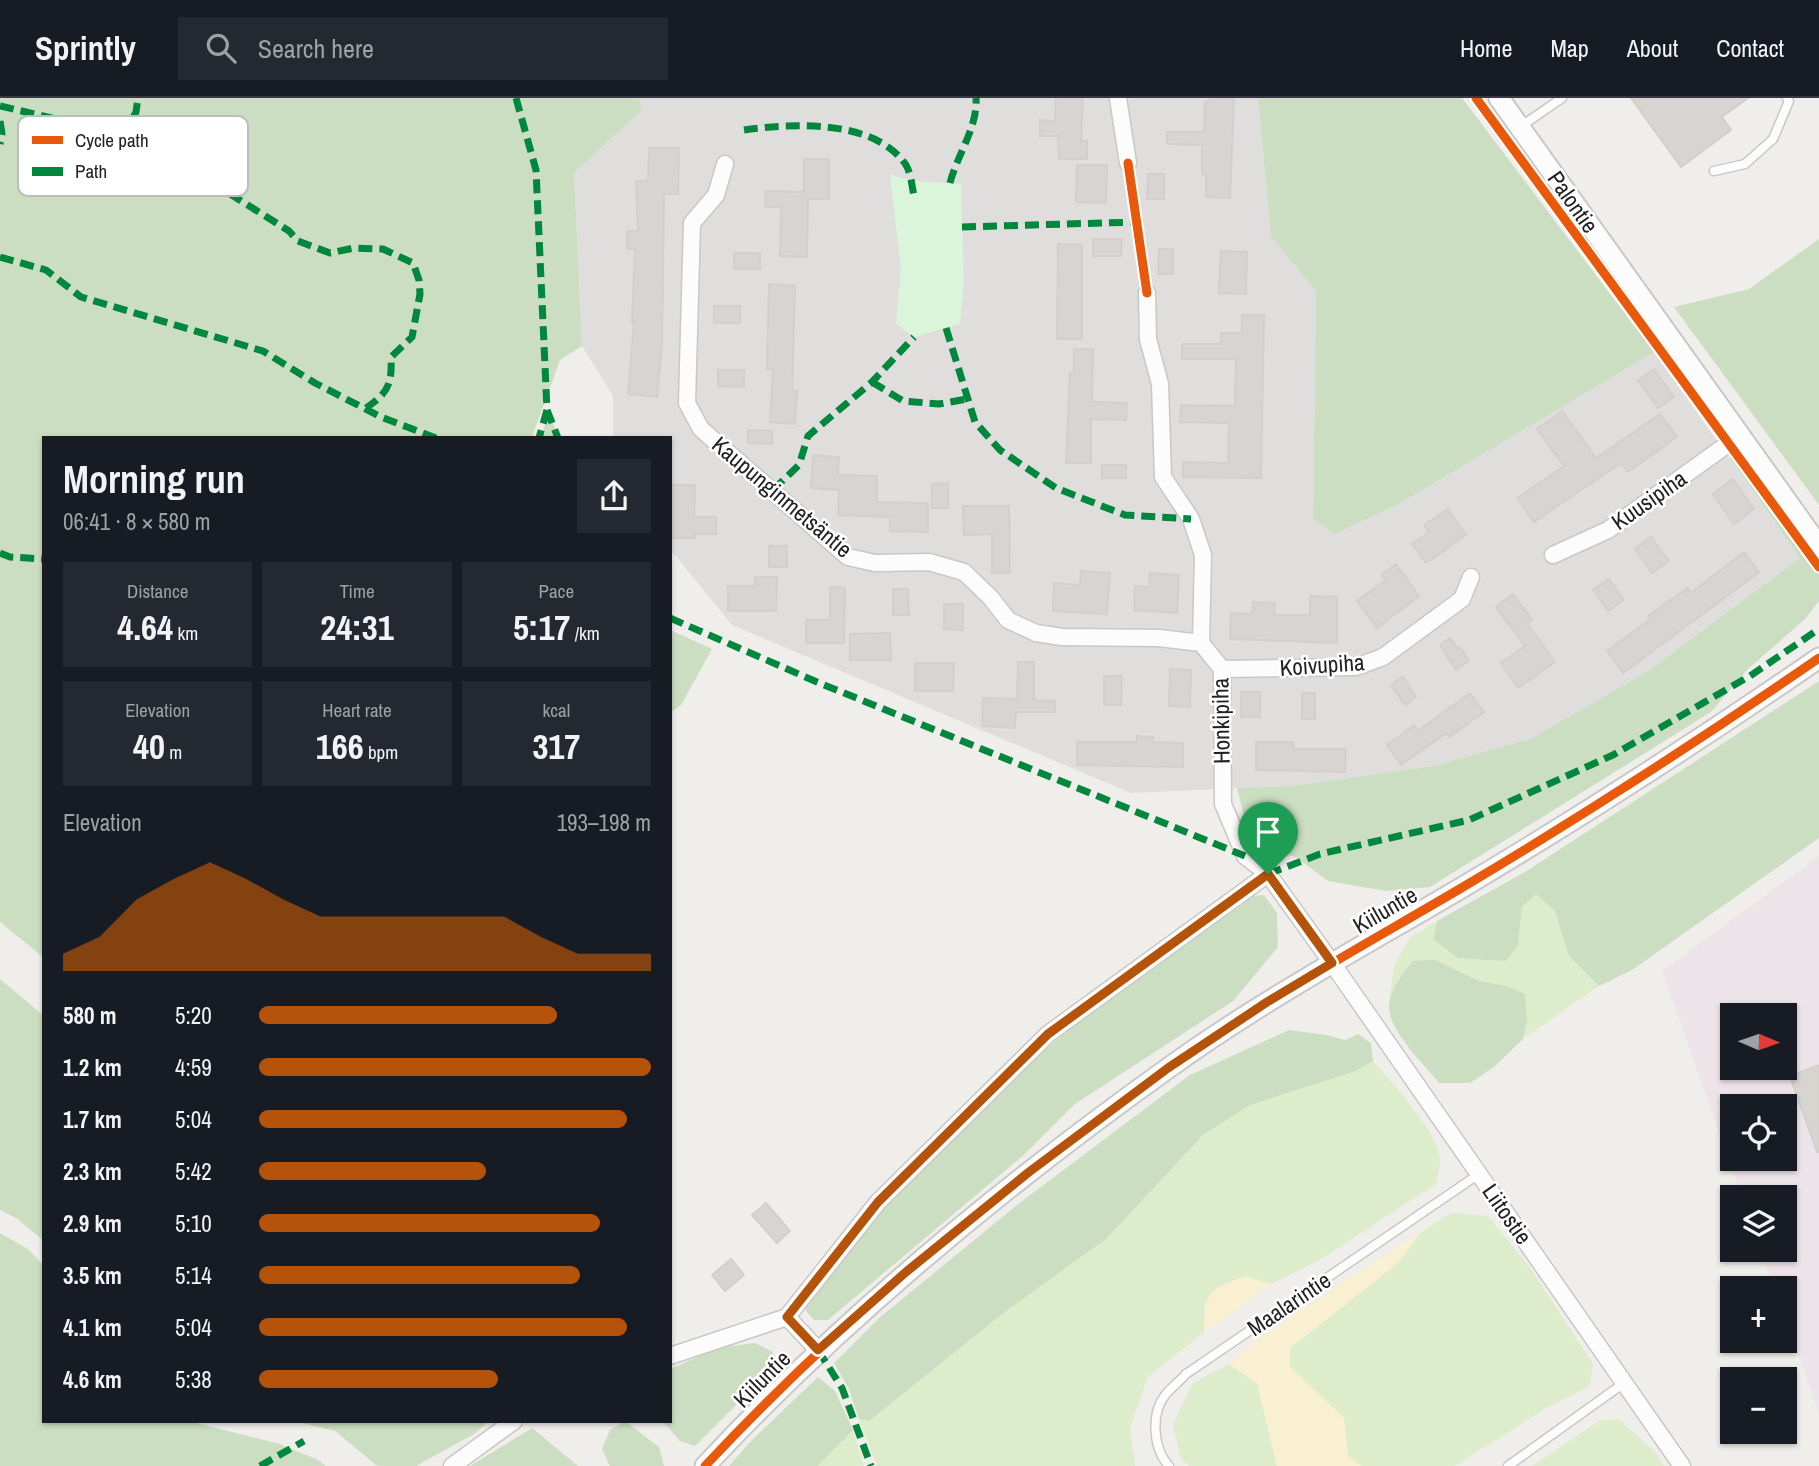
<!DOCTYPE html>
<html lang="en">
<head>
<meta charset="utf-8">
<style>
  :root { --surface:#171b24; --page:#242831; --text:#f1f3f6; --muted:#9ea1a6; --line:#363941; --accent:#b45309 }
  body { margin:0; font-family:"Archivo Narrow",sans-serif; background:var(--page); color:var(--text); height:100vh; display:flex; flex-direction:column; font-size:26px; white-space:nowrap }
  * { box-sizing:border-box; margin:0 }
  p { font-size:23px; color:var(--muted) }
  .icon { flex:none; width:38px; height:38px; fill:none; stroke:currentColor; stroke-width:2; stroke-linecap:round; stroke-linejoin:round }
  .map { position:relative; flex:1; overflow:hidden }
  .panel { position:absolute; left:42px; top:338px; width:630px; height:987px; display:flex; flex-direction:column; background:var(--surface); border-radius:0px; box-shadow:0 2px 5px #0004 }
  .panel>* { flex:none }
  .needle { width:46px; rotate:92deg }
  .controls { position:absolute; left:1720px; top:905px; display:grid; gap:14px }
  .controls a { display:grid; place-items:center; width:77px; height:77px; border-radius:0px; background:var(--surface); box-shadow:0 2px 5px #0004; font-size:35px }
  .pin { position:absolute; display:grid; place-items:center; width:60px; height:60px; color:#fff; margin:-72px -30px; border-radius:50% 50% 50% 0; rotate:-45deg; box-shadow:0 0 7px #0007 }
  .pin .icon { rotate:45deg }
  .round { display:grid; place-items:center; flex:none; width:74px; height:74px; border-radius:0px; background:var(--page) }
  .overview { display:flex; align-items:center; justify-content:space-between; height:119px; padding:0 21px }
  h1 { font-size:38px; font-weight:700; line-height:52px }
  .figures { display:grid; grid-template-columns:repeat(3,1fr); gap:10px; height:119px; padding:7px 21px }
  .figures div { display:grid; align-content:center; border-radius:0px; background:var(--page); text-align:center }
  .figures b { font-size:35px; font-weight:700 }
  .figures small { font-size:19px; font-weight:400 }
  .figures p { font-size:19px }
  .chart { height:196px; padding:14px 21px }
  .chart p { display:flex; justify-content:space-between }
  .chart svg { width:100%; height:126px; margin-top:7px; fill:var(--accent); opacity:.7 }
  ul { padding:0 21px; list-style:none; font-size:23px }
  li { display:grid; grid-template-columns:112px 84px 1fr; align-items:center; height:52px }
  li i { height:18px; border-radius:9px; background:var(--accent) }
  header { display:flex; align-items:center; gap:42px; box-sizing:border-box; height:98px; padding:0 35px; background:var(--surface); border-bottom:2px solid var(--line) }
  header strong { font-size:33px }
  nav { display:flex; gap:38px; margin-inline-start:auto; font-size:24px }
  .search { width:490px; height:63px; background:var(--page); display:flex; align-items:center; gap:18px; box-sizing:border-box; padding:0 24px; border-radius:0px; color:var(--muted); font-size:26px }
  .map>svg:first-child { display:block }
  .residential { fill:#dfdedc }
  .industrial { fill:#ede4e9; fill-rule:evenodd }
  .grass { fill:#ddeccb }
  .forest { fill:#cbdec1 }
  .sand { fill:#f8f0d0 }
  .park { fill:#daf5da }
  .building { fill:#d7d4d2; stroke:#d3d0cc; stroke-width:2 }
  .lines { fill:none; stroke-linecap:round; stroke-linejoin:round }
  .service-casing { stroke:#c9c8c7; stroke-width:11 }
  .minor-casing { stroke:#c9c8c7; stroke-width:19 }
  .tertiary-casing { stroke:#c9c8c7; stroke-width:23 }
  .service { stroke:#fdfcfc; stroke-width:8 }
  .minor { stroke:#fdfcfc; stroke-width:16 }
  .tertiary { stroke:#fdfcfc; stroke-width:19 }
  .quiet { stroke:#00873e; stroke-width:7; stroke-dasharray:14 7; stroke-linecap:butt }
  .cycleway-casing { stroke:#fff; stroke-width:13 }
  .cycleway { stroke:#e8590c; stroke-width:9 }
  .route-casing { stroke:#fff; stroke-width:14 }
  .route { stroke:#b45309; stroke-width:9 }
  .labels { text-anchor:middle; stroke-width:5; stroke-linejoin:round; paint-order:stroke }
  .street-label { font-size:23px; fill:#222; stroke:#fff }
  .key { fill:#fff; stroke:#bdbdbd; stroke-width:2 }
  .key-label { font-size:19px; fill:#222 }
</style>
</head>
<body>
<header>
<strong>Sprintly</strong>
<div class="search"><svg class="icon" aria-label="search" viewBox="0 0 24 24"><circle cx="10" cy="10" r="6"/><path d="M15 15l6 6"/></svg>Search here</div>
<nav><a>Home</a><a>Map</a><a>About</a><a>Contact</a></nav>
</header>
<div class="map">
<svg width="1819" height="1368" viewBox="0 0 1819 1368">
  <rect width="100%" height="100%" fill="#f0eeeb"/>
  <path class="residential" d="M639,0H1258L1271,139L1316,193L1313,421L1335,436L1399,406L1654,254L1800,460L1648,573L1530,641L1433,668L1292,688L1131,695L732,527L670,451V340L613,339V298L582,248L574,75L642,12Z"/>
  <path class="industrial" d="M1819,758V1316L1785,1221V1190H1774L1760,1152H1785V1099H1742L1662,873ZM1732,917H1785V970H1732ZM1732,1008H1785V1060H1732Z"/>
  <path class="grass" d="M1536,796L1555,813L1569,858L1599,888L1523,941L1527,923L1507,888L1479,883L1435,862L1400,879L1389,906L1394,868L1410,839L1437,823L1433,841L1518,847L1522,809Z
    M1373,963C1392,984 1441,1037 1440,1064C1440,1071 1437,1079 1436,1086L1323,1160L1271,1186L1246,1179L1205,1205L1204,1234L1148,1279L1130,1330L1135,1368H877L859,1321L869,1322L1002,1216L1106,1141L1204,1036L1250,1007L1356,973Z
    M1451,1115L1488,1118L1531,1171L1593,1266L1590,1288L1546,1310L1455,1368H1361L1348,1359L1344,1320L1290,1269V1250L1398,1165L1422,1133Z
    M1228,1266L1257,1285L1277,1368H1189L1181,1361L1173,1327L1192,1286Z
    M1619,1321L1655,1354L1664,1368H1532L1599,1323Z
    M853,1332L864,1368H818Z"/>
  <path class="forest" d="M0,0H639L642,12L574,75L582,248L560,262L532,339L44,340V860L0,824Z
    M1258,0H1462L1654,254L1399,406L1335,436L1313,421L1316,193L1271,139Z
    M1819,141V407L1674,209L1749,191Z
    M549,314L558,339H541Z
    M1729,359L1743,363L1819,473V503L1805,521L1748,571L1711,614L1430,789L1386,793L1328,783L1297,760L1267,749L1245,722L1237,690L1292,688L1433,668L1530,641L1648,573L1800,460Z
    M670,532L712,551L681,607L670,615Z
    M1819,583V740L1632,872L1599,888L1569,858L1555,813L1536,796L1522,809L1518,847L1506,863L1458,860L1433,841L1437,823L1525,774Z
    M1264,797L1277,815L1278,849L1233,903L1075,1006L1026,1055L828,1222H814L806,1213L809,1200L851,1151L880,1112L1015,977L1083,920L1249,798Z
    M1435,862L1479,883L1507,888L1525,896L1527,923L1523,941L1494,969L1470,985H1439C1424,966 1387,932 1389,906C1391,890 1404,874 1413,863Z
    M0,881L44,918V1143L16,1120L0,1112Z
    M1289,932L1326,937L1345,942L1358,936L1371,945L1373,963L1356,973L1250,1007L1204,1036L1106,1141L1002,1216L869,1323L859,1321L849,1291L834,1265L878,1221L1017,1107L1190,977Z
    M0,1135L28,1151L44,1168V1323H188L280,1346L318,1362L326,1368H0Z
    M755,1245L773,1254L769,1274L695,1348L680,1343L663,1323H670V1271L718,1250Z
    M818,1279L835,1293L853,1332L818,1368H729L750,1344Z
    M294,1323H489L474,1336L416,1368H381L376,1367L335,1333Z
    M625,1323L659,1349L664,1368H610L602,1351L610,1332Z
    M532,1330L578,1368H470Z"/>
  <path class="sand" d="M1422,1133L1398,1165L1290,1250V1269L1344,1320L1348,1358L1361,1368H1277L1257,1285L1228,1266L1265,1236Z
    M1246,1178L1271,1186L1204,1234C1205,1194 1208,1191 1246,1178Z"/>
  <path class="park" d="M890,77L913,83L961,86L964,184L960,226L914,239L896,226L901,171Z"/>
  <path class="building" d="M1056,0H1083L1081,43H1087V61H1059L1058,38H1040V22L1055,23Z
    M1210,0H1234L1230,100L1206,99V77L1202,76V47L1167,46V34H1204L1205,4H1210Z
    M1631,0H1748L1722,19L1731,32L1681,69Z
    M649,50H679L678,96H664L662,247L657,299L628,296L634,224H632L635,151H627V133H638L636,83H648Z
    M804,61H829V101H808L807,159L780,158L781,109H765L766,93L804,94Z
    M1077,67H1107L1106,105L1076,104Z
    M1148,76H1164V101H1147Z
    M1093,141H1122L1121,158H1093Z
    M1058,146L1082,147V241H1057Z
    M1159,151H1173V176H1158Z
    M1221,153L1247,154L1246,196L1219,195Z
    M734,155H760V171H734Z
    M769,186L795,188L792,292L797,293L795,326L770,324L773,271H767Z
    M714,208H740V225H714Z
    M1242,217H1264L1261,380L1183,379V364L1228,365L1229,325L1180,324L1181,307L1235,308L1236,261H1182V246H1221V235H1242Z
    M1074,251H1093L1092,304L1127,305L1126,322L1091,321V365H1066L1070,275H1074Z
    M1654,271L1674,299L1658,310L1638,283Z
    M718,272H744V289L718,288Z
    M1562,313L1596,360L1660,316L1677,339L1628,374L1621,365L1534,424L1517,400L1564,368L1537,331Z
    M748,332L772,333V346L748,345Z
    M813,357L839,359L838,377L877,378V404L928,405V434L890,433V419L838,417L839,392L811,390Z
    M1102,367H1126V380H1102Z
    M1733,381L1754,411L1734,426L1713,396Z
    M948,385V410H932V386Z
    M670,387H695L694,419H716V436H695V440H670Z
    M963,408H1009L1010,475H992V436L964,437Z
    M1448,411L1466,437L1426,465L1412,446L1429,434L1424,427Z
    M1651,439L1669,463L1652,475L1635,451Z
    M769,448H787V469H769Z
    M1744,454L1759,474L1623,575L1607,553L1651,521L1648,518L1688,490L1691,495Z
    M1396,466L1419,498L1377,530L1357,503L1386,482L1382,477Z
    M1081,473L1110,475L1107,516L1053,513L1054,485L1080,487Z
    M1150,475L1179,477L1177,515L1134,512L1135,488L1149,489Z
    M755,479H777L776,513H728V488H755Z
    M1609,481L1624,502L1608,513L1593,492Z
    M830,489L845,490L844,545H806V522H830Z
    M893,491H908L909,517H893Z
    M1513,496L1532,522L1527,525L1555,564L1518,590L1501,565L1525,548L1496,509Z
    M1310,498L1337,499V545L1230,541L1231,515L1252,516L1253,504L1275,505L1274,517H1310Z
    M944,506H963V532L944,531Z
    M890,535L891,562H850V536Z
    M1450,540L1458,551L1460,549L1469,563L1456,572L1440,547Z
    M1018,564H1034V602L1055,603V614H1016L1015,630L982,628L983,600L1017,601Z
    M915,565H954L953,593H915Z
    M1170,571L1191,572L1190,609L1169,608Z
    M1104,578H1122L1121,607H1104Z
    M1403,579L1416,599L1405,607L1391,587Z
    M1241,594H1260V619H1241Z
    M1302,595H1315V621H1302Z
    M1470,595L1484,614L1449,639L1446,635L1401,667L1387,647L1414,627L1418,633Z
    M1137,638L1153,639V644L1183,645V669L1077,667V644H1137Z
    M1256,644H1293V651H1346L1345,674L1256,672Z
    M1819,967V1054H1817L1790,978Z
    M766,1105L790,1133L777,1145L752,1117Z
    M731,1161L744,1177L725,1193L712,1177Z"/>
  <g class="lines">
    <g class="service-casing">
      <path id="service" d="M1520,29L1562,0
        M1714,73L1745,66L1773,41L1789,3L1787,0
        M1169,1368C1153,1351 1150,1315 1166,1296C1172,1289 1180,1283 1186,1276L1479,1076
        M1508,1368L1624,1285"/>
    </g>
    <g class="minor-casing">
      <path id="minor" d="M1118,0L1128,65
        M725,66L716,97L692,125L687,305L701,331L848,459L875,465L929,464L964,474L991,500L1008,522L1036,535L1062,539L1159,540L1201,545
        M1147,195L1148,241L1160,286L1163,379L1191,421L1203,457L1201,545L1222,571L1223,706L1245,758L1268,776L1332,865L1682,1368
        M1553,457L1608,432L1739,338
        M1222,571L1356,569L1383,559L1462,501L1471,479
        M787,1219L878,1104L1048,936L1268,776
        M670,1258L787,1219L818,1252
        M452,1368L514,1323"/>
    </g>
    <g class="tertiary-casing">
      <path id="tertiary" d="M1499,0L1819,448
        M705,1368C844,1219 1002,1089 1167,971C1261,903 1363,848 1463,789C1584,717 1703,640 1819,560"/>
    </g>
    <use href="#service" class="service"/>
    <use href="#minor" class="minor"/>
    <use href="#tertiary" class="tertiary"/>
    <path class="quiet" d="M516,0L536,72L547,312L539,340
      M0,8L129,38L156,70L227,94L289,133L298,143L330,155L354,150L383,151L413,165L419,182L420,196L412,239L391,259C392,286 389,294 366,310
      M0,23L2,36L0,46
      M744,32C793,25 875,21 906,67C911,75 912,89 914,98
      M124,37L136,14L138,0
      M950,85C957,57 978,29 976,0
      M962,129L1137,124
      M0,159L46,172L81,199L263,253L315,285L381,319L436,340
      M946,230L975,324L1000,352L1056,390L1125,417L1191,421
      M872,284L903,303L939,306L967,301
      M547,312L558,340
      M773,392L799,367L808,338L872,284L914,239
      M0,455L10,459L44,461
      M670,520L817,584L1245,758
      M1268,776L1320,756L1469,722L1613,657L1750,578L1819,531
      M818,1252L842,1290L871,1368
      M260,1368L304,1343"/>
    <g class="cycleway-casing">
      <path id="cycleway" d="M1476,0L1819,469
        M1128,65L1147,195
        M705,1368C844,1219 1002,1089 1167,971C1261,903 1363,848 1463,789C1584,717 1703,640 1819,560"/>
    </g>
    <use href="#cycleway" class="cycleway"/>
  </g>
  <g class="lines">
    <g class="route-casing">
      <path id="route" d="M1268,776L1332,865L1267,904L1168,970L1029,1074L906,1174L818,1252L787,1219L878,1104L1048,936Z"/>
    </g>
    <use href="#route" class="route"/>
  </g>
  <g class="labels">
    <g class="street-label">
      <text transform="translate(1573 104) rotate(55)" y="8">Palontie</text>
      <text transform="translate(782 399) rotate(40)" y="8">Kaupunginmetsäntie</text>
      <text transform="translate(1649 402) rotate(-35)" y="8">Kuusipiha</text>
      <text transform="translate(1322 567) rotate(-4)" y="8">Koivupiha</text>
      <text transform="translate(1221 623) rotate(-91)" y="8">Honkipiha</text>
      <text transform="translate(1385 812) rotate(-30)" y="8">Kiiluntie</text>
      <text transform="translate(1507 1116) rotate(55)" y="8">Liitostie</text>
      <text transform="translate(1289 1206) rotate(-34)" y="8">Maalarintie</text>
      <text transform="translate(762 1281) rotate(-45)" y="8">Kiiluntie</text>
    </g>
  </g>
  <rect x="18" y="18" width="230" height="80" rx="10" class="key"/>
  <rect x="32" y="38" width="31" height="8" fill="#e8590c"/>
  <rect x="32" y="69" width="31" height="9" fill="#00873e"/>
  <g class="key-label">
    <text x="75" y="49">Cycle path</text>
    <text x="75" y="80">Path</text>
  </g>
</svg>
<div class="controls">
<a><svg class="needle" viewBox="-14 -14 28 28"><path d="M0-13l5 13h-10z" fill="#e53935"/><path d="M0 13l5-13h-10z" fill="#9ea1a6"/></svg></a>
<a><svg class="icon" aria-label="locate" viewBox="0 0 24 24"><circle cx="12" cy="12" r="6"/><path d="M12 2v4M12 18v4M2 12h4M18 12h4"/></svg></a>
<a><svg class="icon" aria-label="layers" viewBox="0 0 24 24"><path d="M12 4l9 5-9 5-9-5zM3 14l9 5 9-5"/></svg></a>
<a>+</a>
<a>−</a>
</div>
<div class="pin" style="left:1268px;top:776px;background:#1e9e55"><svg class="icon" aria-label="arrive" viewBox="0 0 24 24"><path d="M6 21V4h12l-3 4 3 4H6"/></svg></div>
<section class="panel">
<div class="overview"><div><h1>Morning run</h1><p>06:41 · 8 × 580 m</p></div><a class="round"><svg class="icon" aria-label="share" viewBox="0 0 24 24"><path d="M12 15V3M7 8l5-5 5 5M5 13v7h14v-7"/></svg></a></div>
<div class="figures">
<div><p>Distance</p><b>4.64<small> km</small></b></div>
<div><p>Time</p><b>24:31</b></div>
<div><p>Pace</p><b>5:17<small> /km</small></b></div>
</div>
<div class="figures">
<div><p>Elevation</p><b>40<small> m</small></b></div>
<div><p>Heart rate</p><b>166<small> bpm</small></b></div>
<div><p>kcal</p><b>317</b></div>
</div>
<div class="chart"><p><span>Elevation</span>193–198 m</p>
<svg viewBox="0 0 160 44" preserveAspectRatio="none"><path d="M0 44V38L10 32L20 19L30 12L40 6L50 12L60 19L70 25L80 25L90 25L100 25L110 25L120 25L130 32L140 38L150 38L160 38V44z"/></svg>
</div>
<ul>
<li><b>580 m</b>5:20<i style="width:76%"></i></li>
<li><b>1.2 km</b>4:59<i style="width:100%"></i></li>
<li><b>1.7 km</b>5:04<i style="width:94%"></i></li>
<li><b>2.3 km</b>5:42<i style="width:58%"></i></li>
<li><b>2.9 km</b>5:10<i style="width:87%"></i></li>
<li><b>3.5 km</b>5:14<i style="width:82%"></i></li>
<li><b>4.1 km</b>5:04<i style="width:94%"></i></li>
<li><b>4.6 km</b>5:38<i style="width:61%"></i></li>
</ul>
</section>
</div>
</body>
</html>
